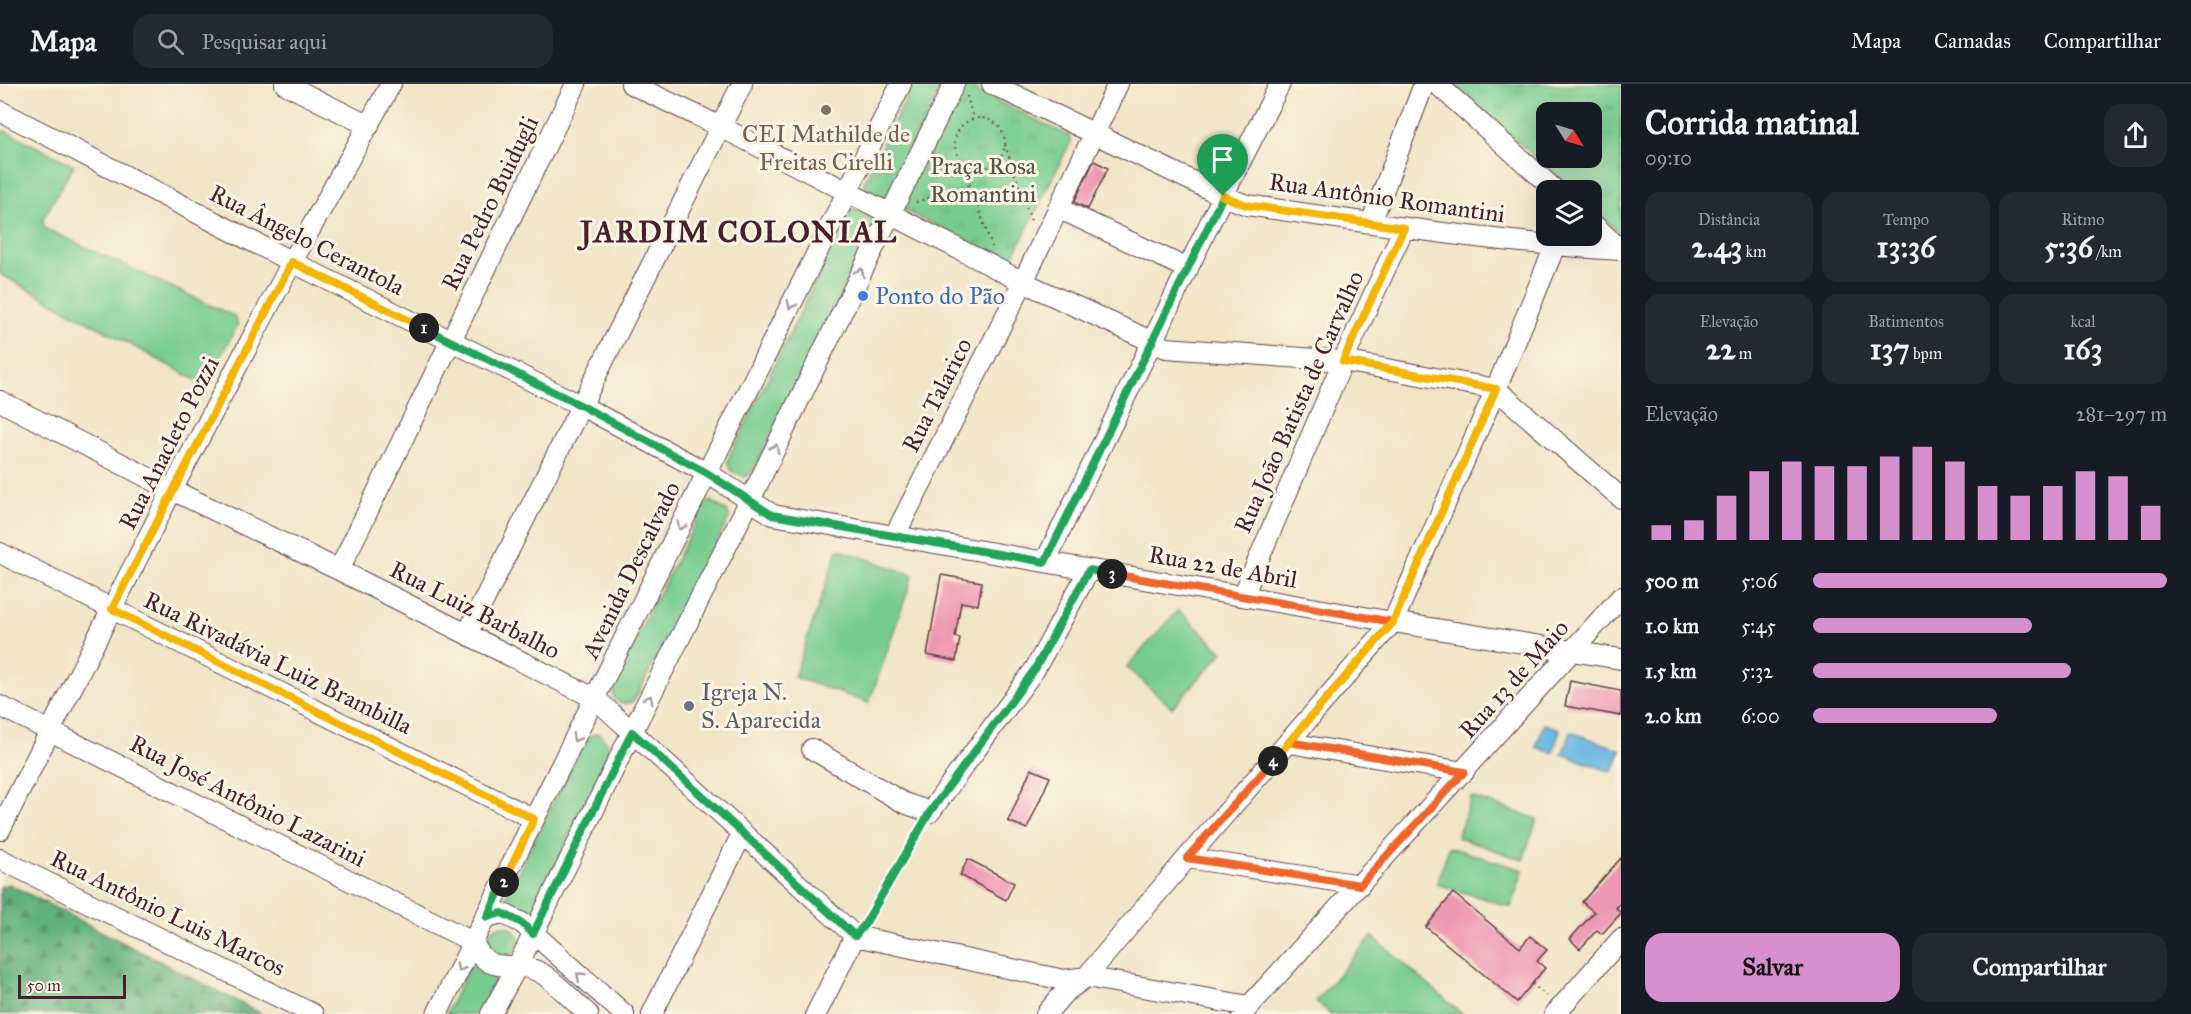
<!DOCTYPE html>
<html lang="pt">
<head>
<meta charset="utf-8">
<style>
  :root { --surface:#171b24; --page:#242831; --text:#f1f3f6; --muted:#9ea1a6; --line:#363941; --accent:#d690ce }
  body { margin:0; font-family:"IM FELL Great Primer",serif; background:var(--page); color:var(--text); height:100vh; display:flex; flex-direction:column; font-size:22px; white-space:nowrap }
  * { box-sizing:border-box; margin:0 }
  p { font-size:20px; color:var(--muted) }
  .icon { flex:none; width:33px; height:33px; fill:none; stroke:currentColor; stroke-width:2; stroke-linecap:round; stroke-linejoin:round }
  .map { position:relative; flex:1; overflow:hidden }
  .details { display:flex; flex-direction:column; background:var(--surface); width:570px }
  .details>* { flex:none }
  .needle { width:39px; rotate:127deg }
  .fabs { position:absolute; left:1536px; top:18px; display:grid; gap:12px }
  .fabs a { display:grid; place-items:center; width:66px; height:66px; border-radius:12px; background:var(--surface); box-shadow:0 6px 24px #0002; font-size:30px }
  .scale { position:absolute; left:18px; bottom:15px; width:108px; box-sizing:border-box; padding-left:6px; border:3px solid #4a1f2b; border-top:0; font-size:16px; line-height:21px; white-space:nowrap; color:#4a1f2b; -webkit-text-stroke:4px #fcf5e5; paint-order:stroke }
  .pin { position:absolute; display:grid; place-items:center; width:51px; height:51px; color:#fff; margin:-62px -26px; border-radius:50% 50% 50% 0; rotate:-45deg; box-shadow:0 0 6px #0007 }
  .pin .icon { rotate:45deg }
  .km { position:absolute; width:30px; height:30px; margin:-15px; border-radius:50%; background:#222; color:#fff; font-size:16px; line-height:30px; text-align:center }
  .round { display:grid; place-items:center; flex:none; width:63px; height:63px; border-radius:18px; background:var(--page) }
  .headline { display:flex; align-items:center; justify-content:space-between; height:102px; padding:0 24px }
  h1 { font-size:33px; font-weight:700; line-height:45px }
  .figures { display:grid; grid-template-columns:repeat(3,1fr); gap:9px; height:102px; padding:6px 24px }
  .figures div { display:grid; align-content:center; border-radius:15px; background:var(--page); text-align:center }
  .figures b { font-size:30px; font-weight:700 }
  .figures small { font-size:16px; font-weight:400 }
  .figures p { font-size:16px }
  .chart { height:168px; padding:12px 24px }
  .chart p { display:flex; justify-content:space-between }
  .chart svg { width:100%; height:108px; margin-top:6px; stroke:var(--accent); stroke-width:6 }
  .primary-button { display:flex; gap:12px; margin-top:auto; padding:12px 24px }
  .primary-button a { flex:1; height:69px; border-radius:18px; background:var(--accent); color:#111; font-size:24px; font-weight:700; line-height:69px; text-align:center }
  .primary-button a+a { background:var(--page); color:var(--text) }
  ul { padding:0 24px; list-style:none; font-size:20px }
  li { display:grid; grid-template-columns:96px 72px 1fr; align-items:center; height:45px }
  li i { height:15px; border-radius:8px; background:var(--accent) }
  header { display:flex; align-items:center; gap:36px; box-sizing:border-box; height:84px; padding:0 30px; background:var(--surface); border-bottom:2px solid var(--line) }
  header strong { font-size:28px }
  nav { display:flex; gap:33px; margin-inline-start:auto; font-size:21px }
  .search { width:420px; height:54px; background:var(--page); display:flex; align-items:center; gap:15px; box-sizing:border-box; padding:0 21px; border-radius:18px; color:var(--muted); font-size:22px }
  main { display:flex; flex:1; min-height:0 }
  .map>svg:first-child { display:block }
  .green { fill:#77cc8f; stroke:#60765d; stroke-width:1.5 }
  .forest { fill:url(#forest-firs); stroke:#566852; stroke-width:1.5 }
  .park { fill:url(#park-tufts); stroke:#60765d; stroke-width:1.5; fill-rule:evenodd }
  .water { fill:#68b7e2; stroke:#596b86; stroke-width:1.5 }
  .building { fill:#ed97b4 }
  .lines { fill:none; stroke-linecap:round; stroke-linejoin:round }
  .minor-casing { stroke:#633d42; stroke-width:22 }
  .path { stroke:#633d42; stroke-width:2; stroke-dasharray:1.5 4.5; stroke-linecap:butt }
  .minor { stroke:#fff; stroke-width:20 }
  .oneway { stroke:#ae9aa0 }
  .split-1-casing { stroke:#fff; stroke-width:12 }
  .split-2-casing { stroke:#fff; stroke-width:12 }
  .split-3-casing { stroke:#fff; stroke-width:12 }
  .split-4-casing { stroke:#fff; stroke-width:12 }
  .split-5-casing { stroke:#fff; stroke-width:12 }
  .split-1 { stroke:#22a559; stroke-width:8 }
  .split-2 { stroke:#f5b400; stroke-width:8 }
  .split-3 { stroke:#22a559; stroke-width:8 }
  .split-4 { stroke:#f0652b; stroke-width:8 }
  .split-5 { stroke:#f5b400; stroke-width:8 }
  .education-dot { fill:#8d6e63; stroke:#fcf5e5; stroke-width:2 }
  .shop-dot { fill:#3f7fe0; stroke:#fcf5e5; stroke-width:2 }
  .worship-dot { fill:#6b7280; stroke:#fcf5e5; stroke-width:2 }
  .labels { text-anchor:middle; stroke-width:6; stroke-linejoin:round; paint-order:stroke }
  .education-label { font-size:24px; fill:#785e54; stroke:#fcf5e5 }
  .park-label { font-size:24px; fill:#585349; stroke:#fcf5e5 }
  .street-label { font-size:24px; fill:#4a1f2b; stroke:#fcf5e5 }
  .shop-label { font-size:24px; fill:#366cbe; stroke:#fcf5e5; text-anchor:start }
  .worship-label { font-size:24px; fill:#5b616d; stroke:#fcf5e5; text-anchor:start }
  .district-label { font-size:30px; font-weight:bold; letter-spacing:1.5px; fill:#4a1f2b; stroke:#fcf5e5 }
</style>
</head>
<body>
<header>
<strong>Mapa</strong>
<div class="search"><svg class="icon" aria-label="search" viewBox="0 0 24 24"><circle cx="10" cy="10" r="6"/><path d="M15 15l6 6"/></svg>Pesquisar aqui</div>
<nav><a>Mapa</a><a>Camadas</a><a>Compartilhar</a></nav>
</header>
<main>
<div class="map">
<svg width="1621" height="930" viewBox="0 0 1621 930">
  <defs>
    <pattern id="forest-firs" width="22" height="20" patternUnits="userSpaceOnUse" patternTransform="scale(1.5)"><rect width="22" height="20" fill="#61b07a"/><path d="M5 1l3.5 6h-7zM16 11l3.5 6h-7z" fill="#528f64"/></pattern>
    <pattern id="park-tufts" width="24" height="20" patternUnits="userSpaceOnUse" patternTransform="scale(1.5)"><rect width="24" height="20" fill="#77cc8f"/><path d="M3 7l-1-3M5 7V3M7 7l1-3M15 17l-1-3M17 17v-4M19 17l1-3" fill="none" stroke="#68af7c"/></pattern>
  </defs>
  <rect width="100%" height="100%" fill="#fcf5e5"/>
  <filter id="ink" filterUnits="userSpaceOnUse"><feTurbulence type="fractalNoise" baseFrequency=".0167" numOctaves="2"/><feDisplacementMap in="SourceGraphic" scale="12" xChannelSelector="R" yChannelSelector="G"/><feConvolveMatrix kernelMatrix="1 2 1 2 8 2 1 2 1" color-interpolation-filters="sRGB"/></filter>
  <filter id="wash" filterUnits="userSpaceOnUse"><feTurbulence type="fractalNoise" baseFrequency=".008" numOctaves="4" result="noise"/><feDisplacementMap in="SourceGraphic" scale="24" xChannelSelector="R" yChannelSelector="G"/><feGaussianBlur stdDeviation="1.35" result="paint"/><feColorMatrix in="noise" values="0 0 0 0 0 0 0 0 0 0 0 0 0 0 0 0 0 1.4 0 .05"/><feComposite in="paint" operator="in"/></filter>
  <g filter="url(#wash)">
    <rect width="100%" height="100%" fill="#f1e5c7"/>
    <path class="green" d="M913,0H943L888,111L881,113L865,103L864,98Z
      M5,47L74,81L43,135L44,144L234,232L238,240L205,301L0,190V49Z
      M855,124L874,135L875,140L752,389L745,393L731,387L727,377L850,128Z
      M711,417L728,428L729,434L636,613L632,618L621,620L614,614L612,599L705,421Z
      M838,465L913,491L869,619L794,593Z
      M1178,526L1223,568L1172,624L1127,583Z
      M598,649L608,659V669L533,830L529,833L502,820L583,660L590,652Z
      M1471,713L1537,735L1523,776L1457,753Z
      M1449,763L1523,786L1511,823L1437,800Z
      M487 858a16 16 0 1 1 32 0a16 16 0 1 1-32 0Z
      M1372,852L1462,930H1331L1316,917Z
      M471,879C476,889 487,892 497,893L479,930H446Z"/>
    <path class="forest" d="M9,800L262,930H0V803Z"/>
    <path class="park" d="M963,0L1071,53V57L1010,179L904,126L902,123Z
      M1453,0H1621V150L1592,124V106H1572ZM1592,28V74H1546V28Z"/>
    <path class="water" d="M1544,640L1560,645L1553,669L1536,663Z
      M1571,648L1621,666L1612,688L1562,670Z"/>
    <g id="blocks">
      <path class="building" d="M1094,77L1108,84L1088,125L1074,118Z
        M941,491L982,498L978,521L961,518L955,553L960,554L956,577L927,571Z
        M1570,597L1621,607V632L1565,622Z
        M1031,685L1050,693L1027,745L1008,737Z
        M1621,774V818L1616,824L1621,829L1602,850L1597,846L1580,865L1570,855L1594,828L1582,818Z
        M968,775L1014,799L1006,816L960,791Z
        M1453,809L1520,864L1530,852L1547,866L1537,877L1545,884L1517,918L1426,843Z"/>
    </g>
  </g>
  <g filter="url(#ink)">
    <use href="#blocks" fill-opacity="0" stroke="#633d42" stroke-width="1.5"/>
    <g class="lines">
      <g class="minor-casing">
        <path id="minor" d="M285,0L369,42
          M631,0L721,43L1023,198L1166,264L1343,277L1496,305L1621,414
          M992,0L1223,112L1247,121C1371,139 1495,159 1621,166
          M1437,0L1555,106
          M0,27L292,178L582,322L707,389L773,431L1393,538L1621,575
          M1058,124L1188,185
          M1371,139L1424,0
          M1592,139L1621,166
          M0,317L172,406L339,486L596,615L855,852L1064,896L1086,893L1249,922
          M895,451L1023,198L1118,0
          M0,469L534,735
          M1045,478L1223,112L1280,0
          M339,486L576,0
          M1243,512L1343,277L1404,144
          M467,550L742,0
          M0,622L473,858C491,897 511,872 541,889C555,897 575,919 588,930
          M1289,659L1464,688
          M812,665L904,719L930,728L1035,585L1089,486
          M0,746L172,406L292,178L391,0
          M1187,774L1360,801
          M0,775L313,930
          M487,833L502,829L522,839L624,930
          M437,930L901,0
          M491,930L518,881L632,648L750,416L954,0
          M652,930L742,750
          M816,930L855,852
          M1046,930L1064,909L1086,893L1187,774L1393,538L1496,305L1555,162
          M1242,930L1621,513
          M1555,930L1621,855"/>
      </g>
      <path class="path" d="M967,12L973,35
        M955 59a25 25 0 1 1 50 0a25 25 0 1 1-50 0Z
        M1005,61L1031,137
        M962,77L992,163
        M916,118L970,101
        M867,837L921,743
        M1532,900L1547,912"/>
      <use href="#minor" class="minor"/>
    </g>
    <defs><path id="oneway-chevron" d="M-2-3.5L2.5 0L-2 3.5" fill="none" stroke-width="1.6" stroke-linecap="round" stroke-linejoin="round" transform="scale(1.5)"/></defs>
    <g class="oneway">
      <use href="#oneway-chevron" transform="translate(860 188) rotate(-64)"/>
      <use href="#oneway-chevron" transform="translate(791 221) rotate(116)"/>
      <use href="#oneway-chevron" transform="translate(775 364) rotate(-64)"/>
      <use href="#oneway-chevron" transform="translate(681 442) rotate(116)"/>
      <use href="#oneway-chevron" transform="translate(649 615) rotate(-63)"/>
      <use href="#oneway-chevron" transform="translate(576 654) rotate(117)"/>
      <use href="#oneway-chevron" transform="translate(460 884) rotate(116)"/>
      <use href="#oneway-chevron" transform="translate(580 892) rotate(-139)"/>
    </g>
  </g>
  <g class="lines" filter="url(#ink)">
    <g class="split-1-casing">
      <path id="split-1" d="M424,244L582,322L707,389L772,431L1045,478L1223,112"/>
    </g>
    <g class="split-2-casing">
      <path id="split-2" d="M424,244L292,178L112,525L534,735L504,798"/>
    </g>
    <g class="split-3-casing">
      <path id="split-3" d="M504,798L487,833L502,829L522,839L533,850L632,648L855,852L865,840L930,728L1035,585L1089,486L1112,490"/>
    </g>
    <g class="split-4-casing">
      <path id="split-4" d="M1112,490L1393,538L1289,658L1464,688L1360,801L1187,774L1273,677"/>
    </g>
    <g class="split-5-casing">
      <path id="split-5" d="M1223,112L1246,121L1404,144L1343,277L1496,305L1393,538L1273,677"/>
    </g>
    <use href="#split-1" class="split-1"/>
    <use href="#split-2" class="split-2"/>
    <use href="#split-3" class="split-3"/>
    <use href="#split-4" class="split-4"/>
    <use href="#split-5" class="split-5"/>
  </g>
  <circle class="education-dot" cx="826" cy="26" r="6"/>
  <circle class="shop-dot" cx="863" cy="212" r="6"/>
  <circle class="worship-dot" cx="689" cy="622" r="6"/>
  <g class="labels">
    <g class="education-label">
      <text x="826" y="58">CEI Mathilde de<tspan x="826" dy="28">Freitas Cirelli</tspan></text>
    </g>
    <g class="park-label">
      <text x="983" y="90">Praça Rosa<tspan x="983" dy="28">Romantini</tspan></text>
    </g>
    <g class="street-label">
      <text transform="translate(1387 114) rotate(8)" y="8">Rua Antônio Romantini</text>
      <text transform="translate(490 119) rotate(-64)" y="8">Rua Pedro Buidugli</text>
      <text transform="translate(307 156) rotate(27)" y="8">Rua Ângelo Cerantola</text>
      <text transform="translate(937 311) rotate(-63)" y="8">Rua Talarico</text>
      <text transform="translate(1299 318) rotate(-66)" y="8">Rua João Batista de Carvalho</text>
      <text transform="translate(169 359) rotate(-63)" y="8">Rua Anacleto Pozzi</text>
      <text transform="translate(1223 483) rotate(10)" y="8">Rua 22 de Abril</text>
      <text transform="translate(631 486) rotate(-64)" y="8">Avenida Descalvado</text>
      <text transform="translate(475 526) rotate(27)" y="8">Rua Luiz Barbalho</text>
      <text transform="translate(278 579) rotate(26)" y="8">Rua Rivadávia Luiz Brambilla</text>
      <text transform="translate(1514 595) rotate(-48)" y="8">Rua 13 de Maio</text>
      <text transform="translate(248 717) rotate(27)" y="8">Rua José Antônio Lazarini</text>
      <text transform="translate(168 829) rotate(26)" y="8">Rua Antônio Luis Marcos</text>
    </g>
    <g class="shop-label">
      <text x="875" y="220">Ponto do Pão</text>
    </g>
    <g class="worship-label">
      <text x="701" y="616">Igreja N.<tspan x="701" dy="28">S. Aparecida</tspan></text>
    </g>
    <g class="district-label">
      <text x="739" y="158">JARDIM COLONIAL</text>
    </g>
  </g>
</svg>
<div class="fabs">
<a><svg class="needle" viewBox="-14 -14 28 28"><path d="M0-13l5 13h-10z" fill="#e53935"/><path d="M0 13l5-13h-10z" fill="#9ea1a6"/></svg></a>
<a><svg class="icon" aria-label="layers" viewBox="0 0 24 24"><path d="M12 4l9 5-9 5-9-5zM3 14l9 5 9-5"/></svg></a>
</div>
<div class="scale">50 m</div>
<div class="pin" style="left:1223px;top:112px;background:#1e9e55"><svg class="icon" aria-label="arrive" viewBox="0 0 24 24"><path d="M6 21V4h12l-3 4 3 4H6"/></svg></div>
<b class="km" style="left:424px;top:244px">1</b>
<b class="km" style="left:504px;top:798px">2</b>
<b class="km" style="left:1112px;top:490px">3</b>
<b class="km" style="left:1273px;top:677px">4</b>
</div>
<section class="details">
<div class="headline"><div><h1>Corrida matinal</h1><p>09:10</p></div><a class="round"><svg class="icon" aria-label="share" viewBox="0 0 24 24"><path d="M12 15V3M7 8l5-5 5 5M5 13v7h14v-7"/></svg></a></div>
<div class="figures">
<div><p>Distância</p><b>2.43<small> km</small></b></div>
<div><p>Tempo</p><b>13:36</b></div>
<div><p>Ritmo</p><b>5:36<small> /km</small></b></div>
</div>
<div class="figures">
<div><p>Elevação</p><b>22<small> m</small></b></div>
<div><p>Batimentos</p><b>137<small> bpm</small></b></div>
<div><p>kcal</p><b>163</b></div>
</div>
<div class="chart"><p><span>Elevação</span>281–297 m</p>
<svg viewBox="0 0 160 44" preserveAspectRatio="none"><path d="M5 44V38M15 44V36M25 44V26M35 44V16M45 44V12M55 44V14M65 44V14M75 44V10M85 44V6M95 44V12M105 44V22M115 44V26M125 44V22M135 44V16M145 44V18M155 44V30"/></svg>
</div>
<ul>
<li><b>500 m</b>5:06<i style="width:100%"></i></li>
<li><b>1.0 km</b>5:45<i style="width:62%"></i></li>
<li><b>1.5 km</b>5:32<i style="width:73%"></i></li>
<li><b>2.0 km</b>6:00<i style="width:52%"></i></li>
</ul>
<div class="primary-button"><a>Salvar</a><a>Compartilhar</a></div>
</section>
</main>
</body>
</html>
